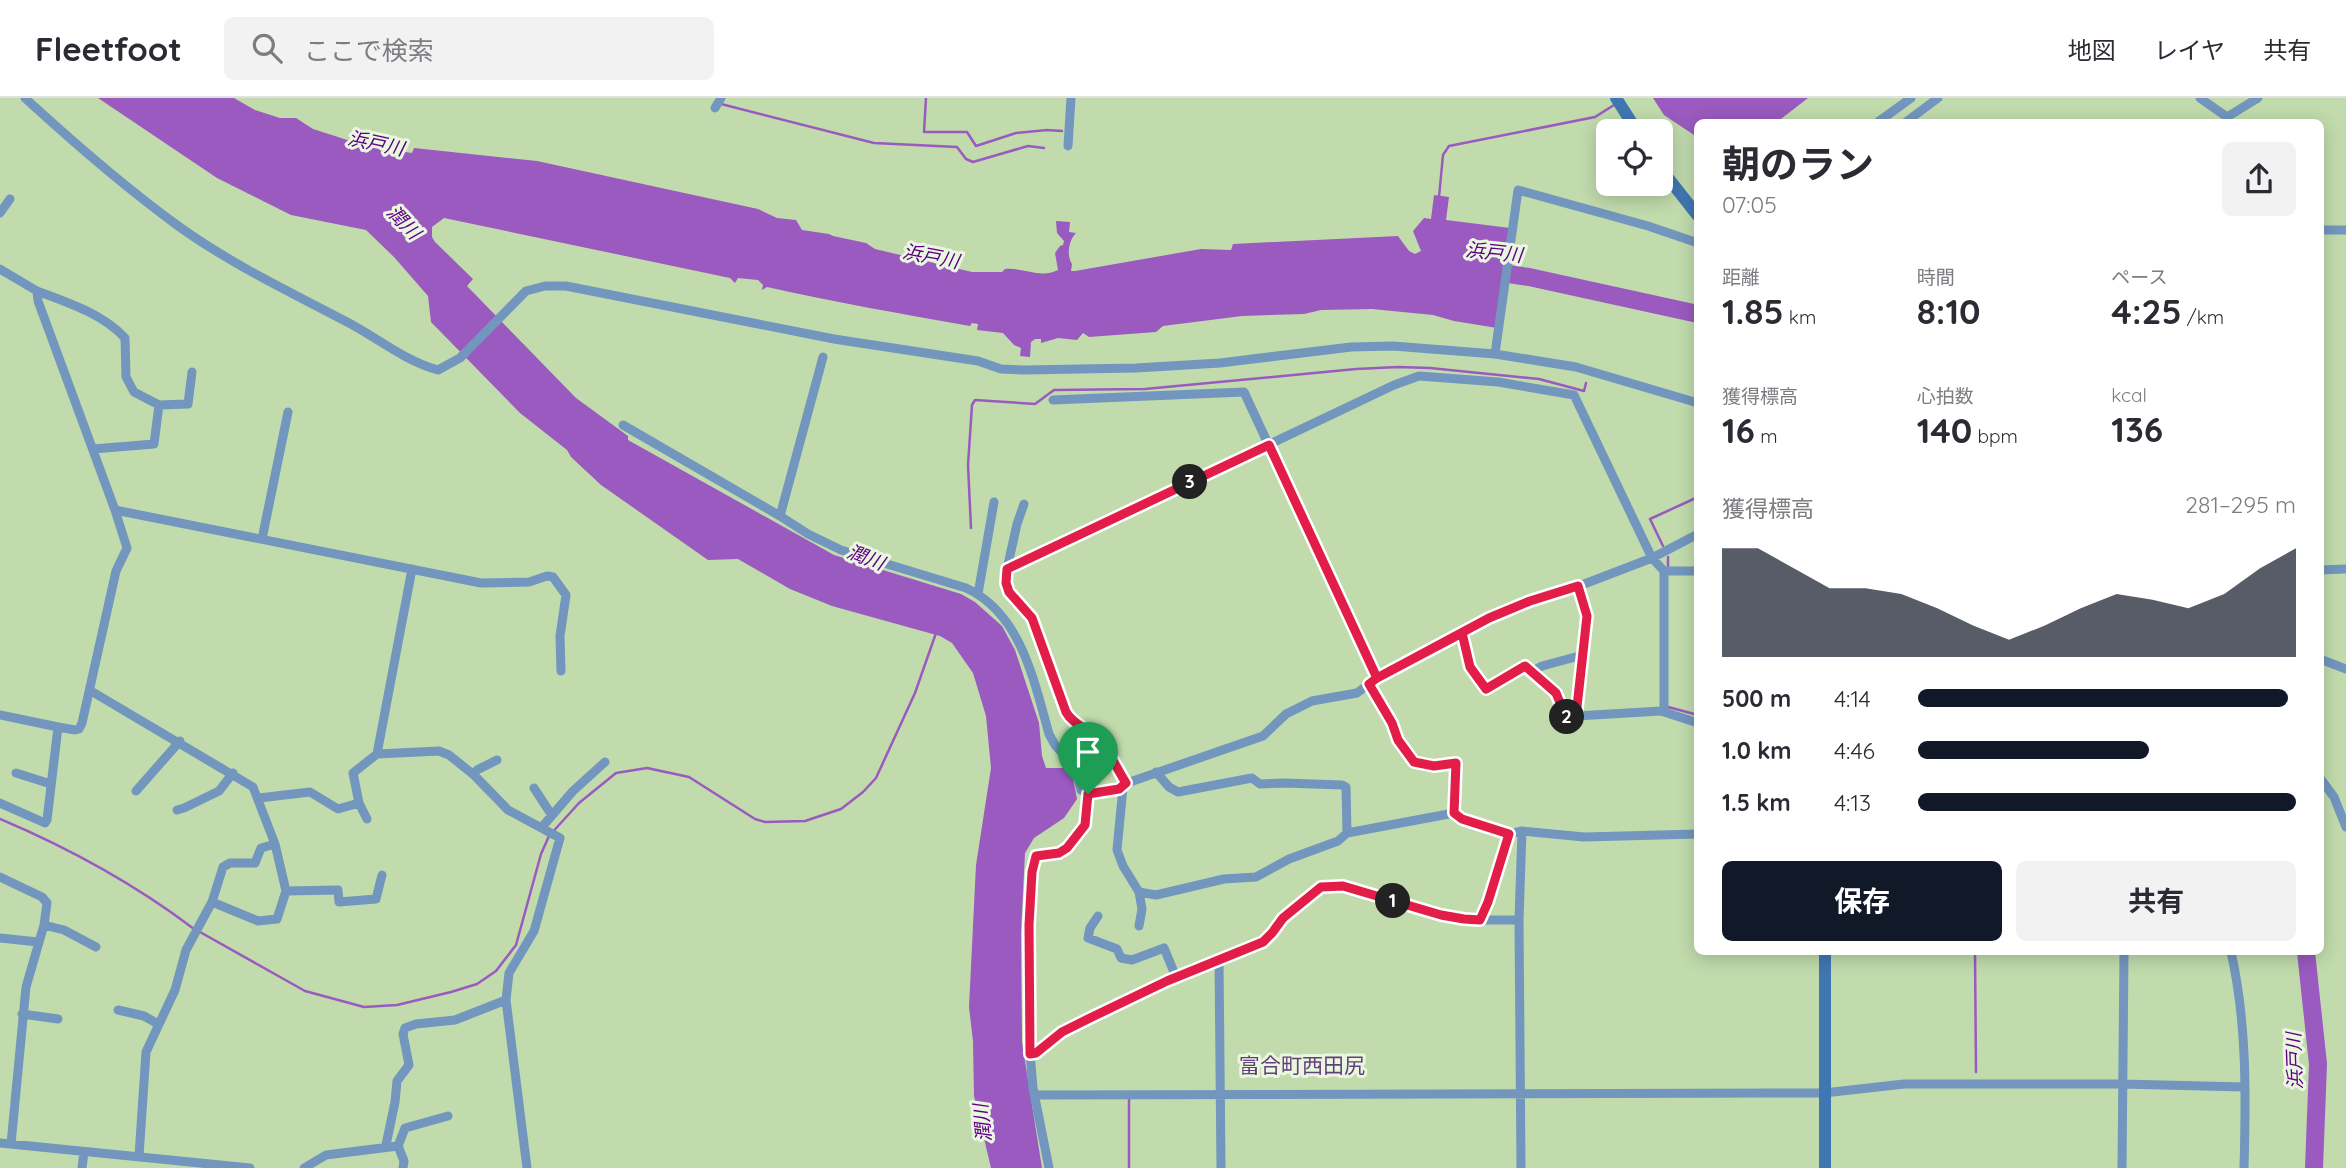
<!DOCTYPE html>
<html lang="ja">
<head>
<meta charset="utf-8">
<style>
  :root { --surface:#fff; --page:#f2f2f3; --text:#2b2b33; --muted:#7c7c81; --line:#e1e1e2; --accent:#111827 }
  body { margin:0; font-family:Quicksand,"Noto Sans JP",sans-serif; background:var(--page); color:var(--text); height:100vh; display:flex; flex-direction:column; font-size:26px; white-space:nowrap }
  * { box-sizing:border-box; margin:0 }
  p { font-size:23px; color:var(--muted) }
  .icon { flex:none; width:38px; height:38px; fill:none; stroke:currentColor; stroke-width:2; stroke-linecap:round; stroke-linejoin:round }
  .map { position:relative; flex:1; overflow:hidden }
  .drawer { position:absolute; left:1694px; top:21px; width:630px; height:836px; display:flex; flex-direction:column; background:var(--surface); border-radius:10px; box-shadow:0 4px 18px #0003 }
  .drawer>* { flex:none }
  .tools { position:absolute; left:1596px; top:21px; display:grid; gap:14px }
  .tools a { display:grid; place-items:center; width:77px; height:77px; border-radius:10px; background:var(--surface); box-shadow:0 4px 18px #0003; font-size:35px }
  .pin { position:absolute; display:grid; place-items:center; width:60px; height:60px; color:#fff; margin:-72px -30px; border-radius:50% 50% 50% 0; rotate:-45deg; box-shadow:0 0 7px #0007 }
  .pin .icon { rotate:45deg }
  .km { position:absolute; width:35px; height:35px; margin:-18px; border-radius:50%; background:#222; color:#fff; font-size:19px; line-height:35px; text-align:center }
  .round { display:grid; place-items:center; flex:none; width:74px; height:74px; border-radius:10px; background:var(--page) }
  .headline { display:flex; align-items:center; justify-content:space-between; height:119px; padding:0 28px }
  h1 { font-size:38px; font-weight:700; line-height:52px }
  .stats { display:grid; grid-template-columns:repeat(3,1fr); gap:10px; height:119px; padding:7px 28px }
  .stats div { display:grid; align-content:center }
  .stats b { font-size:35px; font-weight:700 }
  .stats small { font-size:19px; font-weight:400 }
  .stats p { font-size:19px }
  .chart { height:196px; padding:14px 28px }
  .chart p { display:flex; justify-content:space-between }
  .chart svg { width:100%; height:126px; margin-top:7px; fill:var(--accent); opacity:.7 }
  .primary-button { display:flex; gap:14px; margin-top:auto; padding:14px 28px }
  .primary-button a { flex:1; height:80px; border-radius:10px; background:var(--accent); color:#fff; font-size:28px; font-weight:700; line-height:80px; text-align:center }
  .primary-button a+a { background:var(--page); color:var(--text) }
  ul { padding:0 28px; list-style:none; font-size:23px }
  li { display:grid; grid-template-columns:112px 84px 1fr; align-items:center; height:52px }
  li i { height:18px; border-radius:9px; background:var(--accent) }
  header { display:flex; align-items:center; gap:42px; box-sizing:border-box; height:98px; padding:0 35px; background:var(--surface); border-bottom:2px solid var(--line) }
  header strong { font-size:33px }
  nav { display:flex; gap:38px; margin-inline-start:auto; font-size:24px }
  .search { width:490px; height:63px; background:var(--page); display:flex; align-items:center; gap:18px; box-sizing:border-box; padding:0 24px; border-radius:10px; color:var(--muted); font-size:26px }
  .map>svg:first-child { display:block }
  .water { fill:#9a5abf }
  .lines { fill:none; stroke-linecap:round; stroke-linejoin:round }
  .stream { stroke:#9a5abf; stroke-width:2.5 }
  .river { stroke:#9a5abf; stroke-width:18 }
  .street { stroke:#7296be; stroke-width:9 }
  .secondary { stroke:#4077b2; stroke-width:12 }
  .route-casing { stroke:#fff; stroke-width:14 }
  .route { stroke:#e11d48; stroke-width:9 }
  .labels { text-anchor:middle; stroke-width:6; stroke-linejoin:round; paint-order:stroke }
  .water-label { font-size:19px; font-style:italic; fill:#600087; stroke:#eaf7e0 }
  .quarter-label { font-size:21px; fill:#634079; stroke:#eaf7e0 }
</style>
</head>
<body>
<header>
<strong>Fleetfoot</strong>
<div class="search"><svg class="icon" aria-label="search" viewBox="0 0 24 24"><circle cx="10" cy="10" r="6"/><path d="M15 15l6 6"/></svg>ここで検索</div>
<nav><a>地図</a><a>レイヤ</a><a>共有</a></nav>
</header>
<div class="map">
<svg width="2346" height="1070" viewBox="0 0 2346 1070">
  <rect width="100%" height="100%" fill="#c1dbad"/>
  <path class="water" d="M98,0H234L255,12L280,20H296L313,31L366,48L412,55L414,50L537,63L758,111L777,120L796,122L802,132L829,136L833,138L866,145L875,151L972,174H1002L1005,171C1024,169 1040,181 1058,172L1055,155L1060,148L1063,147L1064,143L1057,135L1056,123L1070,124L1069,134L1076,135C1069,142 1066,157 1072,166L1071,173H1075L1201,151L1231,152L1233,146L1398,138L1409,153L1415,156L1421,153L1413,133L1424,120L1431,121L1434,97L1449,99L1446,122L1510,130L1497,230L1454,223L1433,217L1372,211L1321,212L1304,216L1242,218L1163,228L1156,234L1089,239L1083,235L1077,242L1058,240L1041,245V241H1035L1031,244L1030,259L1020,258L1021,250L1014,247L1003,235L977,232L978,226L972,225L970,228C902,216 834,204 767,189L762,192L763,187L758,182L738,180L735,185L730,180L444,120L432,129V139L435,144L473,181L467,188L576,300L628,338V342L834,457L961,496L975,504L1002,528L1015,552L1039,625L1042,658L1046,670H1071L1077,701L1064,720L1034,740L1025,755L1021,835L1022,944L1042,1070H991L974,998L973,943L969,909L976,767L991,670L986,618L973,575L952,545L940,538L832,508L790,491L738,461L708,462L601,387L571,359L567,352L520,315L431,224L428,198L394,159L366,132L291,117L217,80Z
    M1653,0H1808L1777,24H1698L1697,39L1664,17Z"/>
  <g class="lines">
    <path class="stream" d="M926,0L924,34H967L976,48L1016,35L1047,32L1062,33
      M721,6L874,45L957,49L966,61L973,64L1028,48L1044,50
      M1439,99L1443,57L1449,48L1595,19L1614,7
      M971,430L968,367L972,307L975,302L1035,306L1054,292L1145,291L1356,271L1398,269L1430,270L1539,281L1584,293L1586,285
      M1663,448L1650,421L1698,399
      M1668,469V459
      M1668,609L1698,617
      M0,721C71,751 133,785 194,831
      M200,834L305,893L364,909L397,907L451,894L477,886L496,873L516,847L541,756L549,738L579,705L616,675L647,670L689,679L755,721L765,724L805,723L841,711L863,694L876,680L915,595L936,535
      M1975,854L1976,974
      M1129,1070V1001"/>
    <path class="river" d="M1489,173L1529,179L1698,216
      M2306,854L2318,966L2314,1070"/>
    <path class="street" d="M25,0C74,45 127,91 181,130C233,167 292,195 349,225C379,241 405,263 438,272L460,260L526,193L545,188H566L834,241L978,263L1001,271L1024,272L1136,270L1220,265L1351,249L1393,248L1495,256L1576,269L1698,305
      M2200,0L2227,19
      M715,10L721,0
      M2227,19L2258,0
      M1878,24L1911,0
      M1906,24L1938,0
      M1068,48L1071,0
      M0,115L10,101
      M2320,132H2346
      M0,171L37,193L38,203L115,412L127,450L116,473L82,625L79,631L75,632L58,629L47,722L45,725L0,705
      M37,193C67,204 103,216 125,240L126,279L134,294L159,307L154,346L93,351
      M1495,256L1518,92L1648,128L1698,145
      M823,259L780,418L808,436L841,452L966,490C1021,515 1034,583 1049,636L1055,647L1076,671L1081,692L1088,696
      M1053,302L1244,294L1377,580
      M159,307L188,306L192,274
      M623,327L780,418
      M115,412L481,485L529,484L547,478L553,479L566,497L560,538L561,573
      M262,441L288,314
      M412,471L377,656L439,653L449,657L474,677L508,712L560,740L534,833L509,875L506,902L527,1070
      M1007,471L1017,426L1024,406
      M2320,472L2346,471
      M1579,488L1587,518L1576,618L1661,613L1698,625
      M978,496L994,404
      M1462,535L1470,569L1486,591L1525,568L1556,595L1566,619L1576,618
      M2320,561L2346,571
      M1533,573L1542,568L1583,557
      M1369,586L1392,625L1398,642L1414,664L1434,668L1456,665L1454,715L1462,721L1509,736L1522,733L1584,739L1698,736
      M91,593L253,689L275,746L286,793L277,821L258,823L212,804
      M1664,614V473
      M0,617L58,629
      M1156,674L1169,689L1178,694L1252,680L1260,686L1284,685L1342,687L1346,689L1347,735L1454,715
      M16,675L51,686
      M474,677L477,672L497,662
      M2320,680L2334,699L2346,729
      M1127,685C1117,671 1110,654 1099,642C1089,631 1074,627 1066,614L1032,520L1009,494L1006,485L1007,471L1394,287L1419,278L1498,284L1574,297L1652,460L1664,473H1698
      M1123,689L1117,752L1123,768L1139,794L1142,811L1139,828
      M534,690L551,716
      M136,693L180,643
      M1088,696L1119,691L1127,685L1263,638L1286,616L1312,603L1357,595L1377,580L1489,520L1530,503L1579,488L1652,460L1698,436
      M259,700L310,694L338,711L359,705
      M177,712L184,710L219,693L233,675
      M367,721L359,705L353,675L377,656
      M542,729L573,693L605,664
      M0,779L42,799L47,805L44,827L26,889L11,1046
      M286,793L338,792L339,804L376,801L382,777
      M1139,794L1156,797L1224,781L1256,779L1289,761L1338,743L1347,735
      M1098,818L1090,830L1088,840L1117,851L1121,860L1132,862L1164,850L1176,879
      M1480,822H1519
      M44,827L64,832L96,849
      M0,840L38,844
      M2231,854C2247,924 2246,999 2244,1070
      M1219,862L1221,1070
      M118,912L144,918L158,926
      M22,916L58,921
      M1030,955H1036L1062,934L1092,919L1176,879L1263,844L1272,835L1283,820L1321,789L1343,788L1441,816L1464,821L1480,822L1503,760L1509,736
      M1035,997L1824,995L1904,986H2122L2244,989
      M0,1045L250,1070
      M386,1047L395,1004L397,983L409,967L403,936L405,930L416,926L455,922L506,902
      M139,1058L146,954L175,892L186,852L212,804L223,769L230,765H255L261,750L275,746
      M82,1070L84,1054
      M304,1070L326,1057L398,1048
      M403,1070L404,1063L398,1048L405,1030L448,1018
      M1049,1070L1033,990L1030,955L1029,827L1032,774L1036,758L1059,755L1067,750L1085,727L1088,696
      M1521,1070L1519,822L1522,733
      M2122,1070L2124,854"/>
    <path class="secondary" d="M1616,0L1637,33
      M1661,71L1698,118
      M1825,854V1070"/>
  </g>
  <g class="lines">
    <g class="route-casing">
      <path id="route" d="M1088,696L1085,727L1067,750L1059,755L1036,758L1032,774L1029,827L1030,956L1036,955L1062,934L1092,919L1167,883L1263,844L1272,835L1283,820L1321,789L1343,788L1441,817L1464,821L1480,822L1488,804L1509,736L1462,721L1454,715L1456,665L1434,668L1414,664L1398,642L1392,625L1369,586L1377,580L1462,535L1470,569L1486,591L1525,568L1556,595L1566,619L1576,618L1587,518L1578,488L1530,503L1489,520L1377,580L1269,347L1007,471L1006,485L1009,494L1032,520L1066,614C1073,627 1089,631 1099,642C1110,654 1117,671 1126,685L1119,691L1088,696"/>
    </g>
    <use href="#route" class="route"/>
  </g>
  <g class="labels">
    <g class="water-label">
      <text transform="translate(376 45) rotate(12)" y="7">浜戸川</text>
      <text transform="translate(404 124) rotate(46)" y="7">潤川</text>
      <text transform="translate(1494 154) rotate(6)" y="7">浜戸川</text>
      <text transform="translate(931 158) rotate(11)" y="7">浜戸川</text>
      <text transform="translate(866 459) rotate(21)" y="7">潤川</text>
      <text transform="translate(2294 963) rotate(-92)" y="7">浜戸川</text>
      <text transform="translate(982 1025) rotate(-96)" y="7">潤川</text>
    </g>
    <g class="quarter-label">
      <text x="1302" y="975">富合町西田尻</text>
    </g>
  </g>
</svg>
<div class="tools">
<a><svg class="icon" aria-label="locate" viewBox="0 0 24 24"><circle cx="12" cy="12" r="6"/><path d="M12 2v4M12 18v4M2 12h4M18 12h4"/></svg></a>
</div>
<div class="pin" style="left:1088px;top:696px;background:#1e9e55"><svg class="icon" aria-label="arrive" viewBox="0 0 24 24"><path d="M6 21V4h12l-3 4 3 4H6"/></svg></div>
<b class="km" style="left:1393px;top:803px">1</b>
<b class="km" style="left:1567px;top:619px">2</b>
<b class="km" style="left:1190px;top:384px">3</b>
<section class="drawer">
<div class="headline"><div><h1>朝のラン</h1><p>07:05</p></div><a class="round"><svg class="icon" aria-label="share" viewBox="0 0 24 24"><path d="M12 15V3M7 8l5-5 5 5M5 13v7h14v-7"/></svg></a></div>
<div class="stats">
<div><p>距離</p><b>1.85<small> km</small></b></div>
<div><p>時間</p><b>8:10</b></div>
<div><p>ペース</p><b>4:25<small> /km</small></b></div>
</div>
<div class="stats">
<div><p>獲得標高</p><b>16<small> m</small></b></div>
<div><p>心拍数</p><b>140<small> bpm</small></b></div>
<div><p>kcal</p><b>136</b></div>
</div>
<div class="chart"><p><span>獲得標高</span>281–295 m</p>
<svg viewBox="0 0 160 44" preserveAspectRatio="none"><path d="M0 44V6L10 6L20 13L30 20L40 20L50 22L60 27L70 33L80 38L90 33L100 27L110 22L120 24L130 27L140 22L150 13L160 6V44z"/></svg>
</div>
<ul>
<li><b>500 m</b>4:14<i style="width:98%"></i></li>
<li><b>1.0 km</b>4:46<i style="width:61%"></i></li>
<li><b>1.5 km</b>4:13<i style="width:100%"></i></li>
</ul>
<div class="primary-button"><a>保存</a><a>共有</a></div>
</section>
</div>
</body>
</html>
